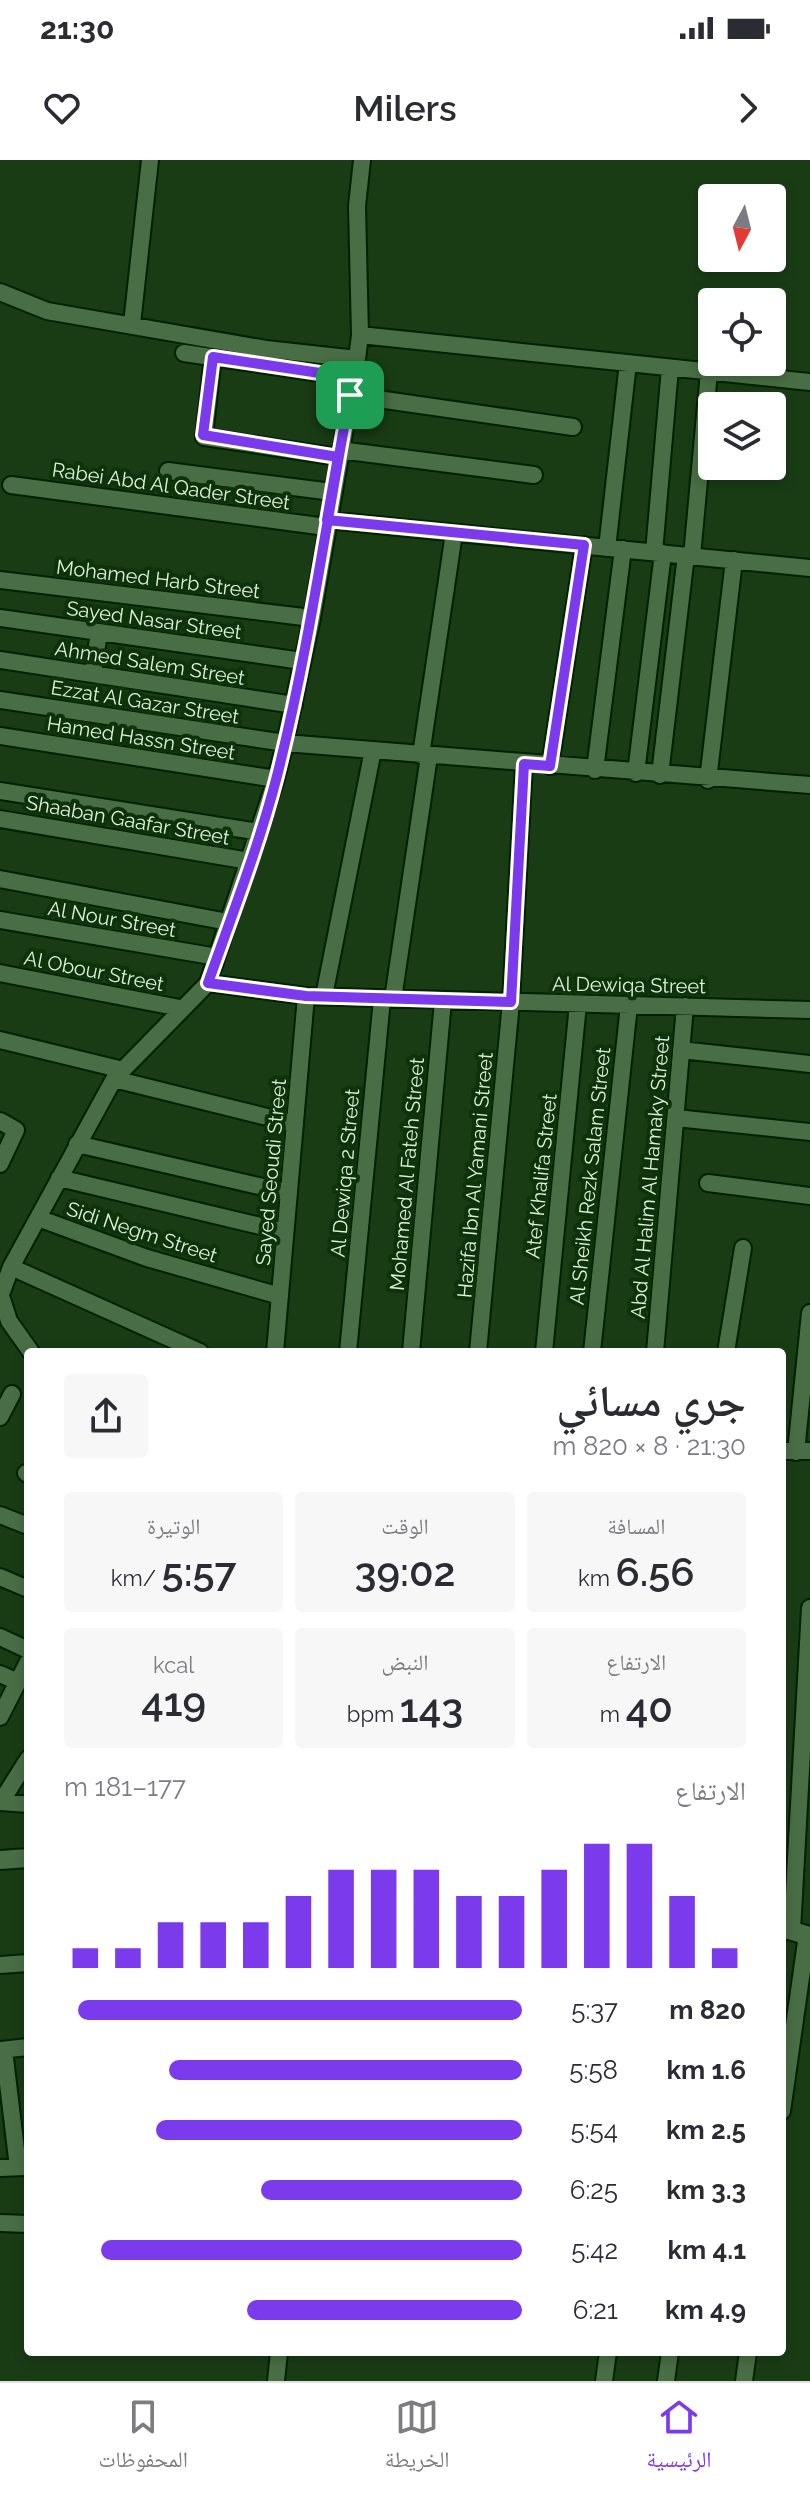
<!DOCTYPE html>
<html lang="ar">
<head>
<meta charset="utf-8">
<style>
  :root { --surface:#fff; --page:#f7f7f7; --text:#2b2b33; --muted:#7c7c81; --line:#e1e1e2; --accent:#7c3aed }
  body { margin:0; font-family:Raleway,"Noto Naskh Arabic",sans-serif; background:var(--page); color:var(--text); direction:rtl; height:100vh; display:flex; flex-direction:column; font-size:30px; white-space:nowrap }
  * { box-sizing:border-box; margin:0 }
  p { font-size:26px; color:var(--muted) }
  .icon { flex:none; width:44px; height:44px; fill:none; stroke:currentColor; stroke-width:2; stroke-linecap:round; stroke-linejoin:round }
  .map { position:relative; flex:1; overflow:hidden; direction:ltr }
  .side { position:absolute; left:24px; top:1188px; width:762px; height:1008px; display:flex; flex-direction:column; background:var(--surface); border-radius:8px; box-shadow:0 4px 12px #0003; direction:rtl }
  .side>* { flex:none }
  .needle { width:52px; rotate:187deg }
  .fabs { position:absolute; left:698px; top:24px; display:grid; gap:16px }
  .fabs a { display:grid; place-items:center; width:88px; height:88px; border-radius:8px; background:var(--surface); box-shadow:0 4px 12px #0003; font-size:40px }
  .pin { position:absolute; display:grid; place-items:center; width:68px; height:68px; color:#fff; margin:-34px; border-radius:16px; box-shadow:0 4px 12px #0006 }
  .round { display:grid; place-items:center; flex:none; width:84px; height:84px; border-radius:8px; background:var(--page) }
  .summary { display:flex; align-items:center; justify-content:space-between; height:136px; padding:0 40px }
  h1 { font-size:44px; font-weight:600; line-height:60px }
  .metrics { display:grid; grid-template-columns:repeat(3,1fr); gap:12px; height:136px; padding:8px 40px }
  .metrics div { display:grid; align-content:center; border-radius:8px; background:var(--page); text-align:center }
  .metrics b { font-size:40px; font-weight:600 }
  .metrics small { font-size:22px; font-weight:400 }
  .metrics p { font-size:22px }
  .chart { height:224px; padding:16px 40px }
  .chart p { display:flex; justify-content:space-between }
  .chart svg { width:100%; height:144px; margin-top:8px; stroke:var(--accent); stroke-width:6 }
  ul { padding:0 40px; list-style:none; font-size:26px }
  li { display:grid; grid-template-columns:128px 96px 1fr; align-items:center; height:60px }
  li i { height:20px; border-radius:10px; background:var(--accent) }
  .status { display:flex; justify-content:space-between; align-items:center; height:56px; padding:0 40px; background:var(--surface); direction:ltr }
  .status svg { height:22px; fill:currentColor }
  header { display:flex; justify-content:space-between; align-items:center; height:104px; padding:0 40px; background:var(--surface); font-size:36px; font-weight:600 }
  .dock { display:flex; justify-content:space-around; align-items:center; height:112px; border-top:2px solid var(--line); background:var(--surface); font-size:22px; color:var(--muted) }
  .dock a { display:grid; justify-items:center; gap:4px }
  .dock .current { color:var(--accent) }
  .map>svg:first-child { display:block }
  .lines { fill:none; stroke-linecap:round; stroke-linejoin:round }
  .minor-casing { stroke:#020; stroke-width:20 }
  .tertiary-casing { stroke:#020; stroke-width:22 }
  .minor { stroke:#496e45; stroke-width:16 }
  .tertiary { stroke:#496e45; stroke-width:18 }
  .route-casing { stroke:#fff; stroke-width:16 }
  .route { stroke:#7c3aed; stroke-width:10 }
  .labels { text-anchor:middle; stroke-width:8; stroke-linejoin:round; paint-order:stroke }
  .street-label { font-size:20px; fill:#ddf2da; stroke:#0e320a }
</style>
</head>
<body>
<div class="status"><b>21:30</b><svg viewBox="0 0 49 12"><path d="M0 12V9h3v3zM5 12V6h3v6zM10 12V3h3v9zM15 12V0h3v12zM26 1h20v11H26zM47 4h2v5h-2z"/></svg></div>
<header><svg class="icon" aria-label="forward" viewBox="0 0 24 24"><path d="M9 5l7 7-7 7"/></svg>Milers<svg class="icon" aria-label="heart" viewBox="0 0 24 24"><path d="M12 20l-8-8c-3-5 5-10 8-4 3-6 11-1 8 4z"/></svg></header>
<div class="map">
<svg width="810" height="2221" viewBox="0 0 810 2221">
  <rect width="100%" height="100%" fill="#193c15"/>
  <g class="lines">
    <g class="minor-casing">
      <path id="minor" d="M0,132L47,151L266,189L357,199
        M132,164L150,0
        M360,175L810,222
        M184,193L353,218
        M213,197L204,277L338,297
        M350,235L573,267
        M340,290L534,315
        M168,311L332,332
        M11,325L326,367
        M327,360L810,408
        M607,388L628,203
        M654,392L670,208
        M692,396L709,212
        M0,420L312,458
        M0,458L302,501
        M0,500L294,545
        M93,514L99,472
        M0,540L285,583L810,625
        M0,576L276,619
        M421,595L454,373
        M550,606L584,385
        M595,610L623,389
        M636,613L663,393
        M660,615L686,395
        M708,620L734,400
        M0,631L259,672
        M0,659L249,701
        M0,719L228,762
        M0,760L217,797
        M0,813L180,848
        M208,823L306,836L810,850
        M324,836L373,590
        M393,839L429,596
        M0,880L123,910
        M681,890L810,904
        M114,919L295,964
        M676,958L810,972
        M0,961L16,970L0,1004
        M77,984L289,1033
        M59,1018L285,1072
        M708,1023L810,1036
        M38,1058L147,1098L280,1136
        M11,1107L200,1192
        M1,1136L9,1161L31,1192
        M0,1137L11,1107L114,919L208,823L276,619L285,583L312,458L357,199L360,175L357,46L362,0
        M275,1192L306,836
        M348,1192L382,839
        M411,1192L443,841
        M478,1192L511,842L524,604
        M544,1192L578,844
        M592,1192L629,845
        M655,1192L685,846
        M726,1192L743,1088
        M0,1257L12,1234
        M782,1291H810
        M796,1292L810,1153
        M26,1313L28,1314
        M0,1355L28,1366
        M0,1417L28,1429
        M0,1477L28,1490
        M0,1514L18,1522
        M0,1557L28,1502
        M0,1642L28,1644
        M1,1642L28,1599
        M792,1770L810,1448
        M0,1805L28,1803
        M0,1890L28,1887
        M4,1890L18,2007
        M782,1951L807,1775
        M0,2008L26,2007
        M0,2063L28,2064
        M276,2221L279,2192
        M604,2221L608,2192
        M666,2221L670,2192
        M744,2221L748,2192"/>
    </g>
    <g class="tertiary-casing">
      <path id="tertiary" d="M0,1700L28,1698
        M782,1768L810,1776"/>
    </g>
    <use href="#minor" class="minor"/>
    <use href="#tertiary" class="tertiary"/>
  </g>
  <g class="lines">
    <g class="route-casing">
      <path id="route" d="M350,235C326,362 309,490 277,616C259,686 232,755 208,823L306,836L511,842L524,604L550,606L584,385L327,360L338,297L203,275L213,197L353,218L350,235"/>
    </g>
    <use href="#route" class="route"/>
  </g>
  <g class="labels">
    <g class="street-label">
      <text transform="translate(171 326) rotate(8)" y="7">Rabei Abd Al Qader Street</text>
      <text transform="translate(158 419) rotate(7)" y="7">Mohamed Harb Street</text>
      <text transform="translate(154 460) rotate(8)" y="7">Sayed Nasar Street</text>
      <text transform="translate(150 503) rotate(9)" y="7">Ahmed Salem Street</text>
      <text transform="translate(145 542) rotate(9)" y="7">Ezzat Al Gazar Street</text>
      <text transform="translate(141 578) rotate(9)" y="7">Hamed Hassn Street</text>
      <text transform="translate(128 660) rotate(10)" y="7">Shaaban Gaafar Street</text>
      <text transform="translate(112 759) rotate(10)" y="7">Al Nour Street</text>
      <text transform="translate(94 811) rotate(11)" y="7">Al Obour Street</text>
      <text transform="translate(629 825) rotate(1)" y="7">Al Dewiqa Street</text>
      <text transform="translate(271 1012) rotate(-85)" y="7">Sayed Seoudi Street</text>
      <text transform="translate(345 1013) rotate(-85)" y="7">Al Dewiqa 2 Street</text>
      <text transform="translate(407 1014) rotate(-85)" y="7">Mohamed Al Fateh Street</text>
      <text transform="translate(475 1015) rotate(-85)" y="7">Hazifa Ibn Al Yamani Street</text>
      <text transform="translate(541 1016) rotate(-84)" y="7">Atef Khalifa Street</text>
      <text transform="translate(590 1016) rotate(-84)" y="7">Al Sheikh Rezk Salam Street</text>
      <text transform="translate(650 1017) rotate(-85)" y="7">Abd Al Halim Al Hamaky Street</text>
      <text transform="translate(142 1072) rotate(18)" y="7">Sidi Negm Street</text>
    </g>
  </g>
</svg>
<div class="fabs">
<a><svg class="needle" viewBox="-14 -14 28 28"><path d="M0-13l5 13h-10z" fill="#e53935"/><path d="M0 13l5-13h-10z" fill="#7c7c81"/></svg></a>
<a><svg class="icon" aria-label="locate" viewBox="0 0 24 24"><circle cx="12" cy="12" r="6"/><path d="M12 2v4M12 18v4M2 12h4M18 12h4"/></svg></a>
<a><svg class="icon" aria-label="layers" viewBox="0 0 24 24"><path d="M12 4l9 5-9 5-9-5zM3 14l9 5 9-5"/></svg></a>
</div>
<div class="pin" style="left:350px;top:235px;background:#1e9e55"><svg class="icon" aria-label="arrive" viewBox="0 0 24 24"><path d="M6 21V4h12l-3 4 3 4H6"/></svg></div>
<section class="side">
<div class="summary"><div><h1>جري مسائي</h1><p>21:30 · 8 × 820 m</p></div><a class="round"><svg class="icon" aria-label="share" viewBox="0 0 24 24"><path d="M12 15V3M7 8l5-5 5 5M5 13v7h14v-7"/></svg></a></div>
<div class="metrics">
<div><p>المسافة</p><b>6.56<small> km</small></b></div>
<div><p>الوقت</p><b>39:02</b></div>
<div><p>الوتيرة</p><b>5:57<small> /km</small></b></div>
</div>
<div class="metrics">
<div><p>الارتفاع</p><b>40<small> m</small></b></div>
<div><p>النبض</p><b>143<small> bpm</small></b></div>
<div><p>kcal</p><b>419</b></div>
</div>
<div class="chart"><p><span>الارتفاع</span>177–181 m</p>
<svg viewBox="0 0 160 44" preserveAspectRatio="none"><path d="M5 44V38M15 44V38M25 44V30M35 44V30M45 44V30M55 44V22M65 44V14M75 44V14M85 44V14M95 44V22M105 44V22M115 44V14M125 44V6M135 44V6M145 44V22M155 44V38"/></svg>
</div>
<ul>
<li><b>820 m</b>5:37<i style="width:97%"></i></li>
<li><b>1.6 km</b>5:58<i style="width:77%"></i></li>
<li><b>2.5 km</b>5:54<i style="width:80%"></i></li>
<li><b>3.3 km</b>6:25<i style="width:57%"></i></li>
<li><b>4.1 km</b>5:42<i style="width:92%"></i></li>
<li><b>4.9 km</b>6:21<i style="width:60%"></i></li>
</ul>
</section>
</div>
<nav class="dock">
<a class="current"><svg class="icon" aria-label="home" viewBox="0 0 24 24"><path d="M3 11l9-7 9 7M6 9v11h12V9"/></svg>الرئيسية</a>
<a><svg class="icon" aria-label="map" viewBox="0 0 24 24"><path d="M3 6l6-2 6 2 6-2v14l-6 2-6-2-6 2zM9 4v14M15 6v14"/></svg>الخريطة</a>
<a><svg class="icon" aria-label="saved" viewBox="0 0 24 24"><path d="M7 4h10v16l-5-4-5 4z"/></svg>المحفوظات</a>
</nav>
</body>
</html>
